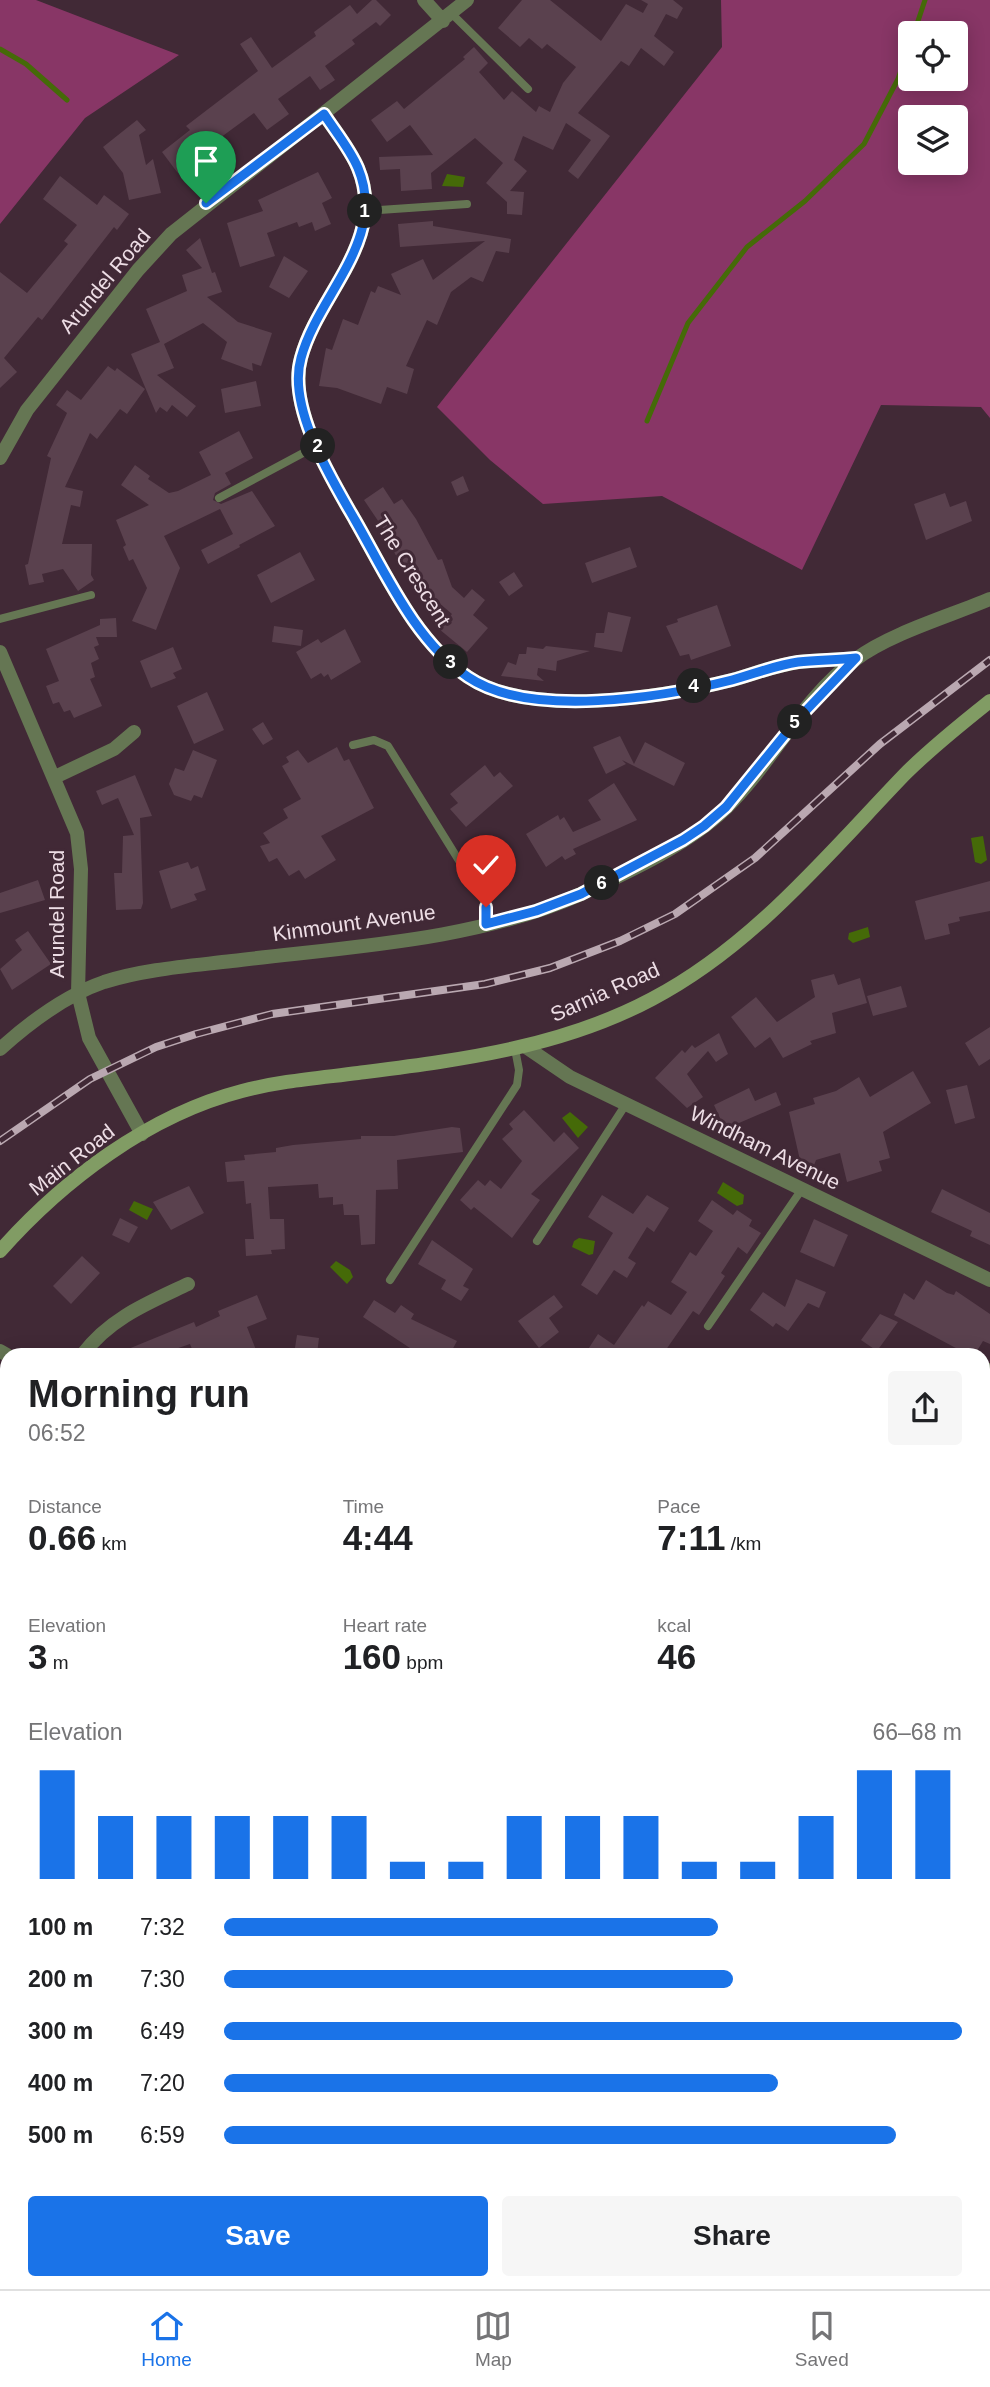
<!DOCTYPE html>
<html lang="en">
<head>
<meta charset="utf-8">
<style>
  :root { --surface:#fff; --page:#f6f6f6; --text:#202124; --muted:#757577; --line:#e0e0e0; --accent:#1a73e8 }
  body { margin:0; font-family:Helvetica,sans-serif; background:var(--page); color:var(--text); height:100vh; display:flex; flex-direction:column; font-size:26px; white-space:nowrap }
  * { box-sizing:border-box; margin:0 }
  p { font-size:23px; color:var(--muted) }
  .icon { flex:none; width:38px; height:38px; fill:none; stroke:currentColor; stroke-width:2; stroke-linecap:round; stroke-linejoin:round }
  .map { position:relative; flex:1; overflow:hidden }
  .details { position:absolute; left:0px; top:1348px; width:990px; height:942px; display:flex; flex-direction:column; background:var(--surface); border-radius:21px 21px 0 0; box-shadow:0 4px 18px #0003 }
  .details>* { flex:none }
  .fabs { position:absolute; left:898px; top:21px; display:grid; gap:14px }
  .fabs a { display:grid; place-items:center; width:70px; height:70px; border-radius:7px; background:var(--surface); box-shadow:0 4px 18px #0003; font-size:35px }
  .pin { position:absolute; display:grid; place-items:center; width:60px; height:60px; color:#fff; margin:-72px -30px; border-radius:50% 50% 50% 0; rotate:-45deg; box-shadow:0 0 7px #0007 }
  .pin .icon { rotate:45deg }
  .km { position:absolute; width:35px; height:35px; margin:-18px; border-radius:50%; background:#222; color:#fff; font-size:19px; line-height:35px; text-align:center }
  .round { display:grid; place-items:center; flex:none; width:74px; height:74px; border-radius:7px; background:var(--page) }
  .overview { display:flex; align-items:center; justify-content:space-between; height:119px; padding:0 28px }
  h1 { font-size:38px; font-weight:800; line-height:52px }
  .figures { display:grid; grid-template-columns:repeat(3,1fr); gap:10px; height:119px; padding:7px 28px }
  .figures div { display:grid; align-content:center }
  .figures b { font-size:35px; font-weight:800 }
  .figures small { font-size:19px; font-weight:400 }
  .figures p { font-size:19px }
  .chart { height:196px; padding:14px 28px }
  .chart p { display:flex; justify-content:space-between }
  .chart svg { width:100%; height:126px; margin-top:7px; stroke:var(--accent); stroke-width:6 }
  .action { display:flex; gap:14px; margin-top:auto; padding:14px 28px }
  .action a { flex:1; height:80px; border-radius:7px; background:var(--accent); color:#fff; font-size:28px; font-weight:800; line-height:80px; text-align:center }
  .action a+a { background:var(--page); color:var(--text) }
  ul { padding:0 28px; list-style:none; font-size:23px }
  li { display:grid; grid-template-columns:112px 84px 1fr; align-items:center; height:52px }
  li i { height:18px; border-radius:9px; background:var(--accent) }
  .dock { display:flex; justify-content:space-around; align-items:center; height:98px; border-top:2px solid var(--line); background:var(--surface); font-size:19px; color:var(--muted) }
  .dock a { display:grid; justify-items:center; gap:4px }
  .dock .selected { color:var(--accent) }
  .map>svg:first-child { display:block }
  .forest { fill:#883666; fill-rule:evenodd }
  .water { fill:#456a08 }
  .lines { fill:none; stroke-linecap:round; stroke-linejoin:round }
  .stream { stroke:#456a08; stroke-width:5 }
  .building { fill:#5a414e }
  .lane { stroke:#657653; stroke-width:8 }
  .street { stroke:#657653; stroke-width:14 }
  .secondary { stroke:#819c64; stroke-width:14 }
  .rail-casing { stroke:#baa8b1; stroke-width:8 }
  .rail { stroke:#412936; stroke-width:5; stroke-dasharray:16; stroke-linecap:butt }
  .route-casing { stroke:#fff; stroke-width:14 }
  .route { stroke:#1a73e8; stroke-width:9 }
  .labels { text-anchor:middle; stroke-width:6; stroke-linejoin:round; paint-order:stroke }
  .street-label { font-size:21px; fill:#eddde5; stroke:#412936 }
</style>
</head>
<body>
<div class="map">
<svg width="990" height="2289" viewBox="0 0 990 2289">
  <rect width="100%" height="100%" fill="#412936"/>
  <path class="forest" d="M0,0H36L179,55L85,118L0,224Z
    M721,0H990V418L981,407L881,405L802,570L662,496L543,504L490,460L437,407L722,47ZM910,33H956V79H910ZM910,117H956V163H910Z"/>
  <path class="water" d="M447,174L465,177L463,187L442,186Z
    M983,836L987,860L981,864L975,862L971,838Z
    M868,927L870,937L853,943L848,939L849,933Z
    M570,1112L588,1127L578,1138L562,1118Z
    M723,1182L744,1195L743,1204L737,1206L717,1193Z
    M134,1201L153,1209L147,1220L129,1210Z
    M579,1238L595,1241L593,1254L589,1255L572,1247L574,1241Z
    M336,1261L350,1270L353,1277L347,1284L330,1267Z"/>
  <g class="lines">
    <path class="stream" d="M914,33L925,0
      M0,49L26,64L67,100
      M647,421L688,323L747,247L805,201L864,144L898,79L910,44
      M984,1778L990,1781"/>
  </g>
  <path class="building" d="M372,0H376L391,15L380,26L376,22L352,40L355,44L325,66L335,80L320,90L310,76L278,99L289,114L267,130L254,113L194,157L197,161L180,174L177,172L162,152L190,130L186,126L258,71L240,44L251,37L272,68L316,36L314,32L350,5L357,14Z
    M522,0H550L601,41L626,4L643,13L648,4L641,0H673L683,8L677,19L666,14L654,36L674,52L664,66L641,48L629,66L621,61L578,113L610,136L578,179L568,171L591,140L566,123L553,150L523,136L514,160L527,171L510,191L524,192L522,215L507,214V202L486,183L503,163L475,138L431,173L432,189L401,191L400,169L380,170L379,157L433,155L410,125L387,142L371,120L397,101L404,109L465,59L463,57L474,47L488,63L479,72L504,100L512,91L536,112L539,106L550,112L563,83L576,67L547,44L542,49L529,38L520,47L498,28Z
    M137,120L146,130L139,135L146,165L153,159L161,193L129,200L123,173L103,147Z
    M318,172L332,198L322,203L331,224L315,231L312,222L299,227L297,222L267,233L275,256L240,267L227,223L263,211L258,200Z
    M60,176L97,205L104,195L129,214L117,230L114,227L42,320L38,317L4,358L17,372L0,388V272L27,293L68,244L64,241L77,225L43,199Z
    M433,221V226L511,239L509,253L496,251L483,282L471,277L451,292L437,325L427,320L406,366L414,369L407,394L387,387L381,404L337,388L319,386L326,348L332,350L343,319L358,325L371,291L375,293L378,286L401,295L391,274L423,259L433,280L485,241L400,247L398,224Z
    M200,238L212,273L215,272L222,292L207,297L238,322L272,333L261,366L252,363L253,371L221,359L227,342L203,323L164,344L174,368L157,375L196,406L187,417L172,405L167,412L160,407L156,413L131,354L160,342L146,309L187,291L182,275L202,268L186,250Z
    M284,256L308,271L289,298L269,287Z
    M108,366L115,371L117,368L145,389L127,414L120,409L97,439L90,433L65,487L83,491L80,507L71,505L62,544H92L91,575L94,580L78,591L63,569L42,574L44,582L29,585L25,565L28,564L51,458L47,456L67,413L56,405L67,390L81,400Z
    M256,381L261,406L225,413L221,389Z
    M239,431L253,458L225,473L231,484L215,493L213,500L221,504L252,491L275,526L239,545L238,542L240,547L208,564L201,550L233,534L220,509L164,536L180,568L156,630L132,621L147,588L133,559L129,561L123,547L126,545L116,520L149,505L121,485L135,465L150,476L148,479L169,493L178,491L211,475L199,452Z
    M463,476L469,491L457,496L451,482Z
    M383,487L394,504L402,499L416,519L438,560L442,559L452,587L464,598L472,589L485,600L473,615L488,628L467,652L439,629L452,614L424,590L414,562L404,569L391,547L395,546L364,500Z
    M945,493L950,507L966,501L972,521L926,540L914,504Z
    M630,547L637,567L592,583L585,563Z
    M300,552L315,580L271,603L257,575Z
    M514,572L523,586L509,596L499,582Z
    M717,605L731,646L691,660L689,654L680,656L666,626L678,622L677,619Z
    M608,612L631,617L622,652L594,647L596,633H604Z
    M116,618L117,637H96L99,645L94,647L99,659L91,663L95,677L90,679L102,706L74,718L70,710L64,712L59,702L53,704L46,686L59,681L46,649L100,625V619Z
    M274,626L303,630L301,646L272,642Z
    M345,629L361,662L331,680L328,674L324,677L321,673L311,679L296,652L318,639L321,643Z
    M546,646L590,651L557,661L556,671L538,668L537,675L544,681L501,676L508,662L516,665L519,654H526L527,647L543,649Z
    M173,647L182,669L173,673L176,678L151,688L140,661Z
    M207,692L224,730L194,744L177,706Z
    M263,722L273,739L263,745L252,729Z
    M620,736L634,764L645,742L685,763L674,786L622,760L626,764L606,774L593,747Z
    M337,747L344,761L349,759L374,808L321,836L336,860L305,879L299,870L289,876L277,858L269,862L260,846L270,843L263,833L288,818L283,809L301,799L282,766L289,762L286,757L298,750L308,763Z
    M193,750L217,760L202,798L194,795L191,801L174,795L169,784L175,768L184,771Z
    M485,765L494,777L500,772L513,786L466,827L450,809L458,803L450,794Z
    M135,775L152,816L140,818L143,903L141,909L116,910L114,873H122L123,836L134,835L118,798L102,805L96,791Z
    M614,783L637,820L573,849L576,854L565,860L562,856L546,867L526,834L558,815L560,820L564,817L573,832L601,820L588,800Z
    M188,862L191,869L198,866L206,890L194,894L197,900L171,909L159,871Z
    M38,880L45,900L0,913V893Z
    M990,881V911L959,917L960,921L948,924L950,934L925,940L915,901Z
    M28,931L51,964L12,990L0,969L22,950L15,940Z
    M834,974L838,985L860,978L867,1003L832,1013L836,1033L810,1041L812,1044L783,1058L770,1037L755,1048L731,1017L756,997L777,1022L815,997L811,980Z
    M901,986L907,1007L873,1016L867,996Z
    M990,1027V1059L979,1066L965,1043Z
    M719,1033L728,1054L716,1062L708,1051L687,1074L703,1097L687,1108L655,1078L682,1050L685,1053L692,1045L695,1048Z
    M913,1071L931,1103L883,1132L890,1158L879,1161L882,1171L847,1182L840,1153L816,1160L811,1173L802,1169L789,1112L815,1104L813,1098L836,1091L859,1077L870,1097Z
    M967,1085L975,1118L955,1124L946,1090Z
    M749,1088L755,1101L776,1092L781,1105L725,1129L714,1105Z
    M524,1110L554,1142L564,1132L579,1148L531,1194L540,1200L512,1238L474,1207L471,1210L460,1200L478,1180L485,1186L490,1180L501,1189L522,1161L502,1139L513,1129L509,1124Z
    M452,1127L460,1128L463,1152L397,1160L398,1189L376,1190L375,1244L361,1245L359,1215H344L343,1204L333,1205V1197L319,1198L318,1184L268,1187L270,1219H284L285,1249L271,1250L272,1254L246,1256L245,1239H254L251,1203L246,1204L244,1181L227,1182L225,1162L245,1160L244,1155L276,1152V1148L293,1145L361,1139V1136H394Z
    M189,1186L204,1213L171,1230L153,1202Z
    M942,1189L990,1213V1245L970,1236L972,1231L931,1212Z
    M602,1195L633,1214L647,1195L669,1208L654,1232L647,1227L628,1258L636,1263L627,1278L614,1270L597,1295L581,1285L613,1233L588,1217Z
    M712,1200L733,1215L737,1210L752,1220L749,1226L761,1233L747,1254L738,1247L721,1273L725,1276L699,1315L693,1311L663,1354H585L598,1334L614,1345L642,1305L644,1307L648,1301L671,1315L687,1292L671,1282L690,1252L696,1256L713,1231L698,1221Z
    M120,1218L138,1227L129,1243L112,1235Z
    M814,1219L848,1235L834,1267L800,1252Z
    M432,1240L473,1269L463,1286L469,1289L461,1301L441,1289L446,1280L418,1264Z
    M82,1256L100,1273L71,1304L53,1286Z
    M796,1279L826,1292L819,1308L808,1303L788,1331L776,1323L773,1327L750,1310L763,1292L785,1307Z
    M926,1280L947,1293L954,1295L956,1291L990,1314V1344L983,1341L975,1354H967L894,1315L904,1293L914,1300Z
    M257,1295L267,1319L247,1327L256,1350L246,1354H194L190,1344L161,1354H116L194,1322L196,1327L220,1316L218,1311Z
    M554,1295L563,1307L549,1318L559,1332L539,1348L518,1321Z
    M374,1300L395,1313L401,1305L414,1314L411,1319L457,1341L450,1354H419L363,1317Z
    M880,1314L898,1322L877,1351L861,1340Z
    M297,1335L319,1338L317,1354H294Z"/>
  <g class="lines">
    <path class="lane" d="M452,14L528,89
      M365,211L467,204
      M219,498L318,445
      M0,619L91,595
      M353,745L374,740L388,746L484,901L487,924
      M537,1241L626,1104
      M390,1280L517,1085L519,1070L515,1049
      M708,1326L802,1189"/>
    <path class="street" d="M424,0L443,21
      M324,114C335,131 350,149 358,168C388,240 318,294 301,358C287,407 331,478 355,520C386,574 415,641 468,677C530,719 664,697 732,680C754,674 776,665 799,662C818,660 837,660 857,658
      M0,458L27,410L138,270L171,234L467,0
      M0,652L77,833L81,869L78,993L89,1038L142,1134
      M55,777L114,749L134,732
      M526,1047L570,1077L990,1280
      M0,1049C30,1022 66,995 104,982C145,969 190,966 232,961C345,947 476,941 581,894C628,872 689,844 726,808C773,762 802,698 856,659C891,633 950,616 990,599
      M0,1351L7,1355
      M83,1354C110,1318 148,1303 188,1284
      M984,1380L990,1370
      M0,1481L7,1470
      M0,1766L7,1756
      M0,2017H7
      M984,2030L990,2018
      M136,2282H261
      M429,2282L430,2289
      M737,2282L740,2289
      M11,2289L20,2282"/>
    <path class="secondary" d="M0,1251C63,1180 149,1115 242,1091C280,1081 319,1078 358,1073C459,1060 560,1048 652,999C753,946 827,855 905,774C931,748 961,724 990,701"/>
    <g class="rail-casing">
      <path id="rail" d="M0,1141L90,1079L156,1047L196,1034L272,1014L485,984L550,968L620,941L675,914L755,858L880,744L990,660"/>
    </g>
    <use href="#rail" class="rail"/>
  </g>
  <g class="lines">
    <g class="route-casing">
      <path id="route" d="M206,203L324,114C335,131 350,149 358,168C388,240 318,294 301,358C287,407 331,478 355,520C386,574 415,641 468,677C530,719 664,697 732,680C754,674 776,665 798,662C818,660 837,660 856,658L796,721L726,807L704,826L683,840L581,894L536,911L486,924V907"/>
    </g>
    <use href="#route" class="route"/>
  </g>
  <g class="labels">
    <g class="street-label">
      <text transform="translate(105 281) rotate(-50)" y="7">Arundel Road</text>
      <text transform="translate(412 571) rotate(58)" y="7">The Crescent</text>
      <text transform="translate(57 914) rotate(-90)" y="7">Arundel Road</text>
      <text transform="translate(354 923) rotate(-8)" y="7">Kinmount Avenue</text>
      <text transform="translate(605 992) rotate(-24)" y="7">Sarnia Road</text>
      <text transform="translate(765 1148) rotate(26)" y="7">Windham Avenue</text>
      <text transform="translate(72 1160) rotate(-38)" y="7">Main Road</text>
    </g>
  </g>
</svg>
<div class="fabs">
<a><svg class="icon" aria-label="locate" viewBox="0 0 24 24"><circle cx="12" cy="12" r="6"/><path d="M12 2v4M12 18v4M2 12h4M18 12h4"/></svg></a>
<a><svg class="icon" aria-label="layers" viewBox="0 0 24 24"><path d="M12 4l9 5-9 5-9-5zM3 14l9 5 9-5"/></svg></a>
</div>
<div class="pin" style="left:206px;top:203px;background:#1e9e55"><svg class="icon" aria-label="arrive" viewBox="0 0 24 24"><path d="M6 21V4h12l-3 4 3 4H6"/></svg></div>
<div class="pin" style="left:486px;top:907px;background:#d93025"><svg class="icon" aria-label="check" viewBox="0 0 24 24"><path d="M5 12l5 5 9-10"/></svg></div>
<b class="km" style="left:365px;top:211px">1</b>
<b class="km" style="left:318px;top:446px">2</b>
<b class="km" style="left:451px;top:662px">3</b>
<b class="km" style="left:694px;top:686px">4</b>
<b class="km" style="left:795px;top:722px">5</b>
<b class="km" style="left:602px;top:883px">6</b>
<section class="details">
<div class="overview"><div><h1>Morning run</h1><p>06:52</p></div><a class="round"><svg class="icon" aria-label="share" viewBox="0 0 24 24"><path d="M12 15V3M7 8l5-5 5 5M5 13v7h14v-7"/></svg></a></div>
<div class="figures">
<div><p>Distance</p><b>0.66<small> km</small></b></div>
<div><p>Time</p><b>4:44</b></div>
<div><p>Pace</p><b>7:11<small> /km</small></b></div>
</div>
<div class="figures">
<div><p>Elevation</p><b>3<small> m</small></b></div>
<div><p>Heart rate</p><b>160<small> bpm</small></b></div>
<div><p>kcal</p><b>46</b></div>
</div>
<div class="chart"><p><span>Elevation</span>66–68 m</p>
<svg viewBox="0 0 160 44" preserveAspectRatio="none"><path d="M5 44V6M15 44V22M25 44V22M35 44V22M45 44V22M55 44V22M65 44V38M75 44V38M85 44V22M95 44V22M105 44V22M115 44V38M125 44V38M135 44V22M145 44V6M155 44V6"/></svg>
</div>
<ul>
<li><b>100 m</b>7:32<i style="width:67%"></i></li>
<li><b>200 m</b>7:30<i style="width:69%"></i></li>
<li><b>300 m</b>6:49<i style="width:100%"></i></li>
<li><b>400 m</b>7:20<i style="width:75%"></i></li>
<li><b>500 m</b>6:59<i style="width:91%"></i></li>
</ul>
<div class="action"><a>Save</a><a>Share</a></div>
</section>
</div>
<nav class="dock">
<a class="selected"><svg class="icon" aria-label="home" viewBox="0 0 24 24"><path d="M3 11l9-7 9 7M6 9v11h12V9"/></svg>Home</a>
<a><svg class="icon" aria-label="map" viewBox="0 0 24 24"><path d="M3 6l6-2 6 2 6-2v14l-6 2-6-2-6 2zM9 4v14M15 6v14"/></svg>Map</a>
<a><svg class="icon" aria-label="saved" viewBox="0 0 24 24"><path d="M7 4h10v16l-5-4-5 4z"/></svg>Saved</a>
</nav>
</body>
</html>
